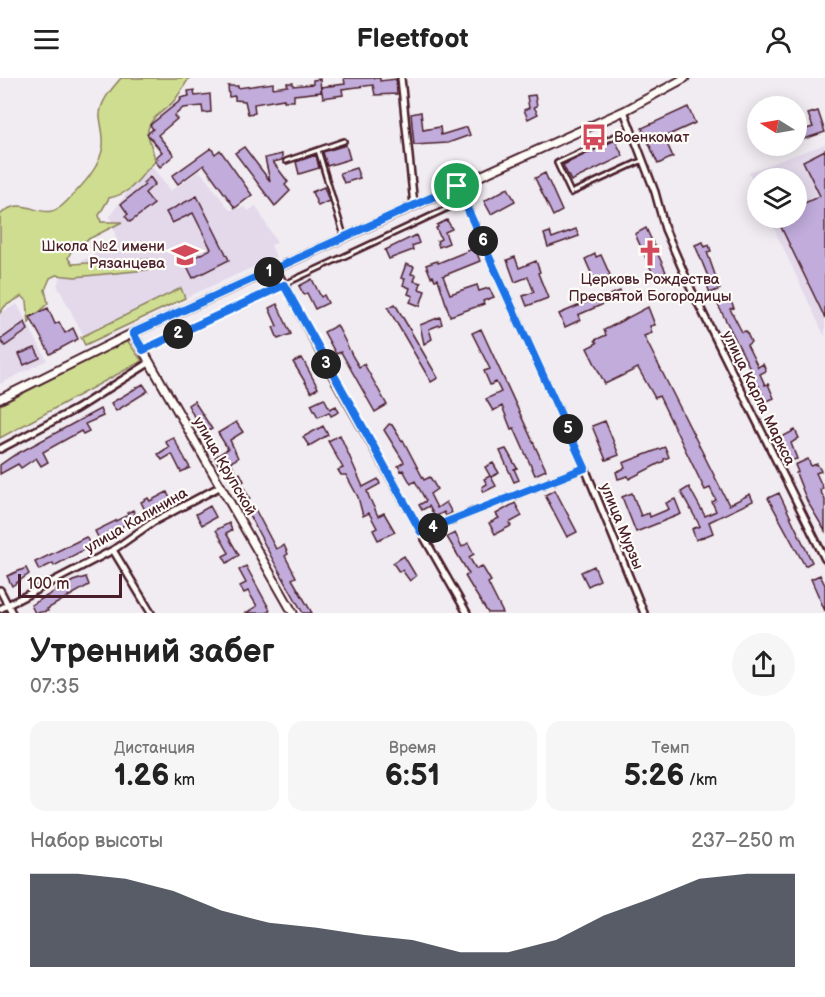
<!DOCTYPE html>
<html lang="ru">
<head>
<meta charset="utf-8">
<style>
  :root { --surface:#fff; --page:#f6f6f6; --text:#222; --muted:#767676; --accent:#111827 }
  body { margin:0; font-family:"Balsamiq Sans",sans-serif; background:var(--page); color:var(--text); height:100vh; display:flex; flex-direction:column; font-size:22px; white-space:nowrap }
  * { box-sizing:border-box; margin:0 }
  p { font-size:20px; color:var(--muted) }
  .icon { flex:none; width:33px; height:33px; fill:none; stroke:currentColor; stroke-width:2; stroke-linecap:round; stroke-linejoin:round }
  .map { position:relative; height:535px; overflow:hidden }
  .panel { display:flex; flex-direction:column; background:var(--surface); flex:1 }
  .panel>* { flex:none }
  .needle { width:39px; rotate:281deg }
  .tools { position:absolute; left:747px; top:18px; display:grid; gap:12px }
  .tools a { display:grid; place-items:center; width:60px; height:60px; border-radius:50%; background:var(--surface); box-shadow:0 3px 15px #0003; font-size:30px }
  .scale { position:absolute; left:18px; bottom:15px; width:104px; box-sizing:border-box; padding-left:6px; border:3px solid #4a1f2b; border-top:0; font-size:16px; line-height:21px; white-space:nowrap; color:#4a1f2b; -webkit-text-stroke:4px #fdfcf7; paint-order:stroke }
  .pin { position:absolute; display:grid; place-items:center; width:51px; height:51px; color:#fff; margin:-26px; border:3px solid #fff; border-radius:50%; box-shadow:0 2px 6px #0007 }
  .km { position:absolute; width:30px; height:30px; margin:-15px; border-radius:50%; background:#222; color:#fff; font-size:16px; line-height:30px; text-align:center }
  .round { display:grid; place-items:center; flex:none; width:63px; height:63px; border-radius:32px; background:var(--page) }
  .summary { display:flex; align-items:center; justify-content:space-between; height:102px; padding:0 30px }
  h1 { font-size:33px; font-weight:600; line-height:45px }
  .figures { display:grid; grid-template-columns:repeat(3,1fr); gap:9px; height:102px; padding:6px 30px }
  .figures div { display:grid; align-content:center; border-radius:15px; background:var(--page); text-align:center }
  .figures b { font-size:30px; font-weight:600 }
  .figures small { font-size:16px; font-weight:400 }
  .figures p { font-size:16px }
  .chart { height:168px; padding:12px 30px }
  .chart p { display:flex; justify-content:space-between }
  .chart svg { width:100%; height:108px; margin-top:6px; fill:var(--accent); opacity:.7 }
  header { display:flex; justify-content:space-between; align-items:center; height:78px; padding:0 30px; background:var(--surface); font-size:27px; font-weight:600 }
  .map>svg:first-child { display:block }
  .built { fill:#e3d9eb }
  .green { fill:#cedd90; stroke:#8c7e5e; stroke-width:1.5 }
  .building { fill:#c1acdc; stroke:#4a1f2b; stroke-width:1.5 }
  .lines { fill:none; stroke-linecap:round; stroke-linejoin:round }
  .service-casing { stroke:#4a1f2b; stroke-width:8 }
  .minor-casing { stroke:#4a1f2b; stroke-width:10 }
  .tertiary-casing { stroke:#4a1f2b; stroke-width:11 }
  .service { stroke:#fdfcf7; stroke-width:3 }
  .minor { stroke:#fdfcf7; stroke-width:5 }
  .tertiary { stroke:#fdfcf7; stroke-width:7 }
  .route-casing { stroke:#fff; stroke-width:12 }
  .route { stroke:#1a73e8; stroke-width:8 }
  .labels { text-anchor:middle; stroke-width:4.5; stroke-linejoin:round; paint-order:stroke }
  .poi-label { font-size:15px; fill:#4a1f2b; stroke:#fdfcf7; text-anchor:start }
  .street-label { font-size:15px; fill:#4a1f2b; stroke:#fdfcf7 }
</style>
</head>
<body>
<header><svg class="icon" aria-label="menu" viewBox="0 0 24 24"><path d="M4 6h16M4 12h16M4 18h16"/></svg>Fleetfoot<svg class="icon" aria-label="person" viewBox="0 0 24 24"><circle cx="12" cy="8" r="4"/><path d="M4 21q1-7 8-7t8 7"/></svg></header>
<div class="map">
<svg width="825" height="535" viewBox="0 0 825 535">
  <rect width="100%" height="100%" fill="#f1ecf2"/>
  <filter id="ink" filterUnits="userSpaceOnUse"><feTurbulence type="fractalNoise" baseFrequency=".0167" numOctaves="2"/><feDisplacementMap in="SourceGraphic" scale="12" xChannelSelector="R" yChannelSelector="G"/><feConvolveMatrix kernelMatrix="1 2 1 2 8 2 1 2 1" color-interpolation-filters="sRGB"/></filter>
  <g filter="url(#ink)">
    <path class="built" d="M825,66V259L769,140H796V100H758L757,113L749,94Z
      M149,84L170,113L200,93L230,132L245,129L248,133L256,128L277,165L271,167L276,179L87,264L57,207L64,193L117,163L110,138Z
      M17,226L47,282L0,306V235Z"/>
    <path class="green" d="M121,0H189C184,8 179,17 173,24C165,33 150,39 148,52C147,62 155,74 155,84C137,100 134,115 109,120L99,137L101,144H122L73,169L68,180L72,186L152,181L156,191L75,199L56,197L50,200L45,212L48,225L29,245L27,223L22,218L5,228L0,235V137C26,112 42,150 66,124C81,109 101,89 103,67C104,58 101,48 100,39C99,24 112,11 121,0Z
      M181,210L185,220L85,267L81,259Z
      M127,262L142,283L0,360V327Z"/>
    <path class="building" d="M344,0H380V3L396,1L397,16L375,17L373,7L342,11L343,17L323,20L321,9L345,6Z
      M320,1L321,14L294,17V23H284V21L254,26L255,35L248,36L245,23L235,22V18L229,19L228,8H238V10L273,5V10L288,8L287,5H293V8L313,6V2Z
      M194,12L195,18L210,16L211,34L203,35L202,28L183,30L174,38L177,41L158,57L174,77L160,89L155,83L158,81L156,79L162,74L147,56L153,51L150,47L181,22L180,20L189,18L188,13Z
      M535,17L537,28L534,29L538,36L528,41L524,32L529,30L527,18Z
      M688,29L695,45L664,59L673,79L658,86L642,50Z
      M818,33L825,54L798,63L796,54L813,49L808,36Z
      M421,34L423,52L440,49L441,57L467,49L470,57L448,65L414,67L411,36Z
      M615,62L623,78L571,103L563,87Z
      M346,67L350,81L327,88L323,74Z
      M244,69L270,103L265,80L282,76V82L273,84L288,104L285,107L290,113L275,128L235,75Z
      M211,70L215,76L220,72L252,117L235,130L204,87L178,106L172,98Z
      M825,72V240L781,149L790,144L788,140H796V129L820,118L803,83Z
      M316,77L319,90L299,96L296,84Z
      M356,90L360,100L344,105L340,95Z
      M545,95L562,133L553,138L535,100Z
      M150,99L155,106L145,115L154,126L130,144L125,138L128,136L121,126L145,107L143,105Z
      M324,109L329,123L318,128L312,114Z
      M508,110L515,123L491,136L484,123Z
      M197,118L229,182L193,200L185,184L211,171L193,135L172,145L166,134Z
      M447,142L452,151L445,154L449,165L439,169L437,163L441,161L436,150L438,149L437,147Z
      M646,150L666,194L655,200L635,156Z
      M576,151L579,158L548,169L544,156L550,154L552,160Z
      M416,157L419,165L412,168L413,172L389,181L385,172Z
      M703,164L705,169L709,167L711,173L707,174L720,211L710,215L705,202L709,201L695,167Z
      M475,170L480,183L443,198L450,216L477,207L479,213L489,210L494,219L483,223L484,226L450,238L438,201L435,202L433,198L431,199L426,187L437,183L438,185Z
      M595,176L596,179L601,177L610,197L604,200L606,204L597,208L585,181Z
      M515,179L519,190L536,183L540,194L538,195L548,220L527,228L523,218L534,214L528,199L515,204L507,182Z
      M406,186L414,189L411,196L416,197L414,203L421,205L419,211L425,213L420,228L410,224L413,218L408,216L410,210L403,207L405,201L401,200Z
      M312,201L321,219L324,217L328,225L315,231L307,215L304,217L299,208Z
      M620,213L622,218L578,237L580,242L565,249L559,236L604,217L605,219Z
      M729,220L734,230L730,231L742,254L746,253L751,264L747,267L758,289L763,286L766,293L760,296L765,307L768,306L774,320L765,324L759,308L756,309L748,293L751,292L717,225Z
      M277,226L291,256L278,261L273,249L277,248L269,230Z
      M395,226L438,300L431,304L388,230Z
      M648,229L655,247L650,248L652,255L644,258L729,427L750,416L753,423L709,444L713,455L696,462L692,451L700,448L681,414L689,409L705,438L716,433L712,424L716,422L710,410L705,412L659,318L655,320L638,290L605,306L587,270L597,265L595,262L606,257L604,252Z
      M48,230L55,246L59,244L65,255L73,250L78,261L50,276L30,239Z
      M440,239L442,246L429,251L432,261L424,266L420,247Z
      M25,244L28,252L5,268L0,262Z
      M337,247L353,279L359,289L364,286L387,327L375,334L341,274L336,276L324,254Z
      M481,251L546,392L535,397L514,350L511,351L502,328L493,333L486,321L501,314L496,304L490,307L484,293L490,291L472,255Z
      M35,270L40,280L24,287L19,276Z
      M302,280L318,310L311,314L293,284Z
      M143,306L148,313L116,333L111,325Z
      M324,320L330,331L336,328L339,334L331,338L329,334L318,339L311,326Z
      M194,323L212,351L203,356L188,327Z
      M100,331L103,338L85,346L89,353L83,356L81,353L43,374L48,384L41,388L36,380L21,390L18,386L0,396V387L13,378Z
      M605,343L619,377L606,382L592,348Z
      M236,344L243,354L230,362L238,380L231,384L237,397L240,395L244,403L241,404L250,421L242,425L222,384L218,386L215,379L228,371L218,355Z
      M389,346L392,347L402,363L403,362L424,402L430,399L437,411L430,416L437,430L446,424L452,435L446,438L444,434L435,439L429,428L422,432L419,427L426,423L415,403L411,406L403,392L401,393L398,388L404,384L384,352Z
      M323,348L328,357L309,368L303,359Z
      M795,352L799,360L791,365L797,381L789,383L786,375L780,377L778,371L784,368L780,360Z
      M340,357L363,409L378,401L380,406L367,413L369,419L378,438L384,435L395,454L378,462L373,452L377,450L369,435L363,438L358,419L346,397H341L338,392L343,390L328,363Z
      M173,359L190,390L181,394L172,376L162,382L158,376L169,369L165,363Z
      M665,369L669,379L664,381V383L629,401L628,398L618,401L616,394L625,390L623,385Z
      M506,371L517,390L514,391L519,402L514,404L500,373Z
      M808,381L811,388L817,386L821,393L816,395L823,410L820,412L825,422V453L807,423L796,395L798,394L795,387Z
      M493,385L499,395L491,399L496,408L484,414L482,409L487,406L484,401L490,398L485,389Z
      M555,412L577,454L567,459L545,417Z
      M167,414L171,423L147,436L141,424L148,420L150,423Z
      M632,415L641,438L649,435L650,439L669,431L666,425L675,421L681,436L636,454L622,419Z
      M779,415L812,484L805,488L768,420Z
      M515,425L522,438L509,445L511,448L495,456L489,445L499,440L496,436Z
      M210,428L216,439L202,447L196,436Z
      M255,431L276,471L284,467L288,476L285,478L296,499L292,501L312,535H303L273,482L248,435Z
      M133,432L137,440L99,461L95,453L128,437L127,435Z
      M229,445L232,452L226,455L239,477L227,485L223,478L229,475L216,452Z
      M455,455L462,469L468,465L474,476L469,479L476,491L482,488L491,503L488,505L503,535H488L474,513L465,498L469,496L447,459Z
      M86,459L91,468L54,488L53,485L39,492L35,484Z
      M404,478L416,498L410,503L402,492L399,494L393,485Z
      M246,488L270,532L266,535H246L257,528L248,513L244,515L240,508L246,505L239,492Z
      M594,488L600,502L588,508L581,494Z
      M26,490L29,496L12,508L7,498Z
      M820,497L825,507V533L811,501Z
      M86,499L89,507L47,531L48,533L35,535L31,527L73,503Z"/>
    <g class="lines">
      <g class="service-casing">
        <path id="service" d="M631,51L557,85L571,115L643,82
          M318,72L344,63
          M286,83L318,72L344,158
          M143,272L463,123"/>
      </g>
      <g class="minor-casing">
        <path id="minor" d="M401,0L414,127
          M624,33L655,114L665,151L691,211L825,481
          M457,108L585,390L644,535
          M276,191L328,290L467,535
          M0,371L76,331L149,285
          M421,454L585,390
          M113,472L151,535
          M0,512L12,535
          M0,531L113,472L153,444L221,408"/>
      </g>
      <g class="tertiary-casing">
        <path id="tertiary" d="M133,255L293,535
          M0,321L133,255L624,33L685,0"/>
      </g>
      <use href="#service" class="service"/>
      <use href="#minor" class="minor"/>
      <use href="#tertiary" class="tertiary"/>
    </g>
  </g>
  <g class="lines" filter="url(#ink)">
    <g class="route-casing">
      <path id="route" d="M457,108L585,390L421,454L284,207L143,272L133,255Z"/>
    </g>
    <use href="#route" class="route"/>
  </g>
  <defs>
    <g id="bus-bare" transform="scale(2.07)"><path d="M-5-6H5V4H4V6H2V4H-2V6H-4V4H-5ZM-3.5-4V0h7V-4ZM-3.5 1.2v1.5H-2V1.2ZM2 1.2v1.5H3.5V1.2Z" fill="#d1495b" stroke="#fdfcf7" stroke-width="2.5" paint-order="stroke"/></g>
    <g id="church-bare" transform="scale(2.07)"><path d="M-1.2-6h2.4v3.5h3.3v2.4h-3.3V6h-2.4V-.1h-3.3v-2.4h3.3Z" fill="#d1495b" stroke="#fdfcf7" stroke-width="2.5" paint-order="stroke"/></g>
    <g id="school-bare" transform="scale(2.07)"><path d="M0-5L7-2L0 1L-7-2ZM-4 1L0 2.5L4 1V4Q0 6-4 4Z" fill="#d1495b" stroke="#fdfcf7" stroke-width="2.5" paint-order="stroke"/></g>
  </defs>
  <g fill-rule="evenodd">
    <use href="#bus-bare" x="594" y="59"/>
    <use href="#church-bare" x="650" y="175"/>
    <use href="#school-bare" x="185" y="177"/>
  </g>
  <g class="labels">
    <g class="poi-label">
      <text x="614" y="64">Военкомат</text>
      <text x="165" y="173" text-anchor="end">Школа №2 имени<tspan x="165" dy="17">Рязанцева</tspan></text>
      <text x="650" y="206" text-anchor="middle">Церковь Рождества<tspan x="650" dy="17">Пресвятой Богородицы</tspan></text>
    </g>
    <g class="street-label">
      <text transform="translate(759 320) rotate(64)" y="5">улица Карла Маркса</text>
      <text transform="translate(225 388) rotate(60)" y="5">улица Крупской</text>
      <text transform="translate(136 442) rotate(-30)" y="5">улица Калинина</text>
      <text transform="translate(622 448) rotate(68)" y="5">улица Мурзы</text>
    </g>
  </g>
</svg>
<div class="tools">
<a><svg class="needle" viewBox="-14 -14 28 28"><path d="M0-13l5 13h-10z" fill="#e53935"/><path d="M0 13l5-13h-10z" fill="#767676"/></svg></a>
<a><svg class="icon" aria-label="layers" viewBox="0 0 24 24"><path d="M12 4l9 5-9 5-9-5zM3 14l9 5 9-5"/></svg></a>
</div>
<div class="scale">100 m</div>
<div class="pin" style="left:457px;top:108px;background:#1e9e55"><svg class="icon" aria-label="arrive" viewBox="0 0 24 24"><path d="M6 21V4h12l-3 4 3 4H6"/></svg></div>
<b class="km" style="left:269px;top:194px">1</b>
<b class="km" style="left:178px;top:256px">2</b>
<b class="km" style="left:326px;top:286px">3</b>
<b class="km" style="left:433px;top:450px">4</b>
<b class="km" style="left:568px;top:351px">5</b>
<b class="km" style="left:483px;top:163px">6</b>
</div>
<section class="panel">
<div class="summary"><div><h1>Утренний забег</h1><p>07:35</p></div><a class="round"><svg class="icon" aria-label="share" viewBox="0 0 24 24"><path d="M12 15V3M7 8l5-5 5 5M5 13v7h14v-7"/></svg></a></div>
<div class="figures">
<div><p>Дистанция</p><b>1.26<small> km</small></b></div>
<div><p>Время</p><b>6:51</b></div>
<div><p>Темп</p><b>5:26<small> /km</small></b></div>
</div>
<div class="chart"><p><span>Набор высоты</span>237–250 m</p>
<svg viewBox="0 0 160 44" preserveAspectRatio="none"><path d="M0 44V6L10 6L20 8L30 13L40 21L50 26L60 28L70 31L80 33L90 38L100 38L110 33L120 23L130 16L140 8L150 6L160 6V44z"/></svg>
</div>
</section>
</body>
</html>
